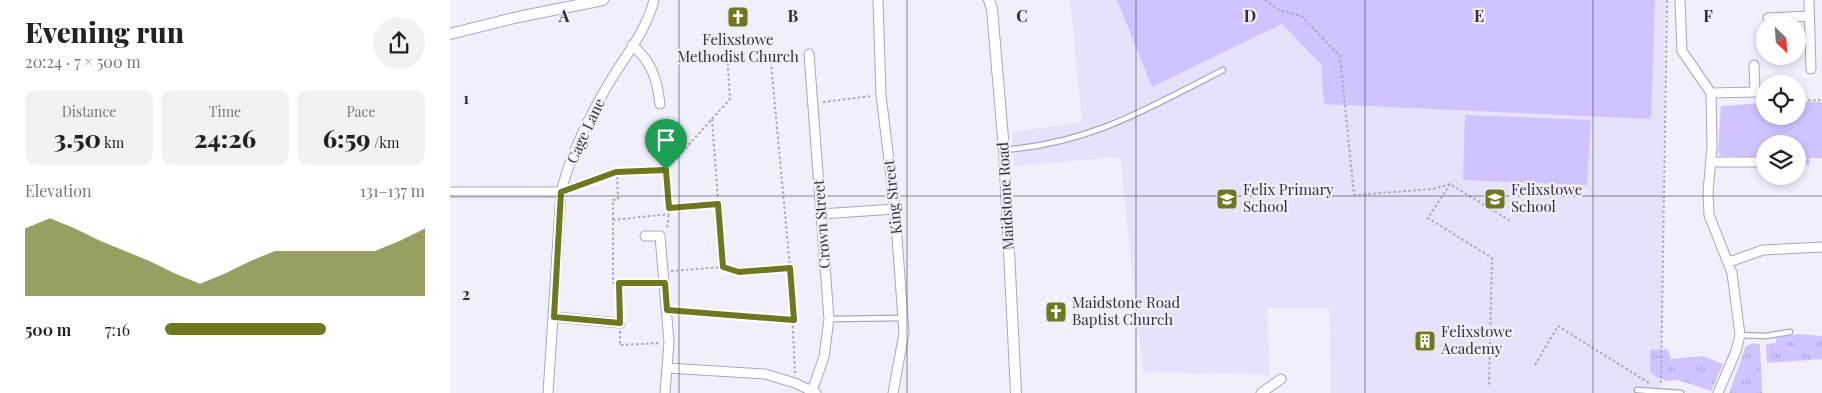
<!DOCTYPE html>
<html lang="en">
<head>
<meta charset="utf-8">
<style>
  :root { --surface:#fff; --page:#f2f2f2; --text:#222; --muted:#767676; --accent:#6f7721 }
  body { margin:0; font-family:"Playfair Display",serif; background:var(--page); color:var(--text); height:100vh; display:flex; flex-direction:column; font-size:19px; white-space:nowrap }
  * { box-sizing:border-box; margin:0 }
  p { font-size:16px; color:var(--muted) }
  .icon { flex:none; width:28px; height:28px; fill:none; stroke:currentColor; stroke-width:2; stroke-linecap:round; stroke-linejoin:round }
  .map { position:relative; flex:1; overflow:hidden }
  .details { display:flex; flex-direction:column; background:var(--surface); width:450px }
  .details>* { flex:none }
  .needle { width:32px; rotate:155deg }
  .fabs { position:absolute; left:1306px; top:15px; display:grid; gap:10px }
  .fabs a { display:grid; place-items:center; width:50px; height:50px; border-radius:50%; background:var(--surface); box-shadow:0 2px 8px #0003; font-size:25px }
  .pin { position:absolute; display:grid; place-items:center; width:42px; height:42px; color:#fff; margin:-51px -21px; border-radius:50% 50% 50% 0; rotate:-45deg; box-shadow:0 0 5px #0007 }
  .pin .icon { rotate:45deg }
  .round { display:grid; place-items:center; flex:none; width:52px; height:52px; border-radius:26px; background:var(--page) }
  .head { display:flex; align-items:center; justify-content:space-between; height:85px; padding:0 25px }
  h1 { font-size:28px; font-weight:800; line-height:38px }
  .metrics { display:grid; grid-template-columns:repeat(3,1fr); gap:8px; height:85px; padding:5px 25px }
  .metrics div { display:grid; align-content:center; border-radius:12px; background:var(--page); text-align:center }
  .metrics b { font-size:25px; font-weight:800 }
  .metrics small { font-size:14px; font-weight:400 }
  .metrics p { font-size:14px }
  .chart { height:140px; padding:10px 25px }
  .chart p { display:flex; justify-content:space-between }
  .chart svg { width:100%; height:90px; margin-top:5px; fill:var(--accent); opacity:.7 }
  ul { padding:0 25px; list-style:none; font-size:16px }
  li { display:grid; grid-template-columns:80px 60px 1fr; align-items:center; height:38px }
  li i { height:12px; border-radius:6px; background:var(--accent) }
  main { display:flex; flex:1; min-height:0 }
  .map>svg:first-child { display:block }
  .built { fill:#e7e2fb }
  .grass { fill:url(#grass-tufts) }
  .park { fill:#d0c3ff }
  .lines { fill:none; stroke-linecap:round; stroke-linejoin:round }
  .service-casing { stroke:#aba4c5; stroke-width:7 }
  .minor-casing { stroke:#aba4c5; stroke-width:11 }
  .tertiary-casing { stroke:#aba4c5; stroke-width:12 }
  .path { stroke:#aca9b6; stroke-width:2; stroke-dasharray:2.5 2.5; stroke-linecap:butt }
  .service { stroke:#fff; stroke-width:4.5 }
  .minor { stroke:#fff; stroke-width:9 }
  .tertiary { stroke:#fff; stroke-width:10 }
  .route-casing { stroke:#fff; stroke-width:10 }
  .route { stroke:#6f7721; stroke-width:6 }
  .grid { fill:none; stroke:#312e3b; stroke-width:1; stroke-opacity:0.55 }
  .labels { text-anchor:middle; stroke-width:4.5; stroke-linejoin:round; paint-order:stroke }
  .poi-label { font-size:15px; fill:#312e3b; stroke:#f2effd; text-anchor:start }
  .street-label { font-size:15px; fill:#312e3b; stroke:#f2effd }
  .grid-label { font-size:16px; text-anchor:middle; font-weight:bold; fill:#312e3b; stroke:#f2effd; stroke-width:4.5; stroke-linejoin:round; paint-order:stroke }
</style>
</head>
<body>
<main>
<section class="details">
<div class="head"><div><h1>Evening run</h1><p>20:24 · 7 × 500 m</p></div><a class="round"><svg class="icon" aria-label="share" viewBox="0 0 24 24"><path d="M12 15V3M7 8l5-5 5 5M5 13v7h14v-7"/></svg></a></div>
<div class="metrics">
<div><p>Distance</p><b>3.50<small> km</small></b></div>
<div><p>Time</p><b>24:26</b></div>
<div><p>Pace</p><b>6:59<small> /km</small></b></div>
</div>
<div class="chart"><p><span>Elevation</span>131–137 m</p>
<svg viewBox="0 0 160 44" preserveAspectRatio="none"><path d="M0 44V11L10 6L20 11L30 17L40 22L50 27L60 33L70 38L80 33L90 27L100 22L110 22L120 22L130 22L140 22L150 17L160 11V44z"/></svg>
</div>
<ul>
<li><b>500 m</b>7:16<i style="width:62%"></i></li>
</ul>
</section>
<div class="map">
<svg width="1372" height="393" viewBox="0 0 1372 393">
  <defs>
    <pattern id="grass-tufts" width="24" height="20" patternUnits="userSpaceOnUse" patternTransform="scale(1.25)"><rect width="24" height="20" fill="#d0c3ff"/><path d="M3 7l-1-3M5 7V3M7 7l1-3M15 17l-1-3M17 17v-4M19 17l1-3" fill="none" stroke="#b3a8db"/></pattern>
  </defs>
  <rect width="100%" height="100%" fill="#f2effd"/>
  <path class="built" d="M620,0H1215L1211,393H881L879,308H817L820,375L693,372L670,157L564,166L562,132L632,122Z"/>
  <path class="grass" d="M1349,334L1372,336V359L1317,363L1316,344L1326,343V338Z
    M1303,343L1310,345L1312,393H1279L1296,346Z
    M1218,349L1221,359L1253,356L1273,364L1261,391L1228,380L1217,381L1206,377L1200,372V350Z"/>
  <path class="park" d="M667,0H1205L1201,119L874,104L871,64L832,24L702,87Z
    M1348,102H1372V158H1359V165H1348V144H1315V165L1309,166L1308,157L1271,156L1268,152L1271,106L1315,103V116H1348Z
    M1015,115L1141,120L1137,185L1013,180Z"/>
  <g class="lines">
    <g class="service-casing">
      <path id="service" d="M554,150C641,143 697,109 773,70
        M379,319L453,318
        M1290,335L1315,336L1340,332
        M1187,390L1231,393"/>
    </g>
    <g class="minor-casing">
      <path id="minor" d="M428,0L431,95L445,209L454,333L443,393
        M1230,0L1232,51L1261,93L1262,147L1258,192L1259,215L1282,273L1290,335L1286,351L1268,393
        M1359,0L1361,69
        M1318,18L1358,16
        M182,45C202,62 207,79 210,104
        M359,54L379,319L374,357L362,391
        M1261,93L1305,92L1304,65
        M1262,162H1306
        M0,192H111
        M371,214L445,209
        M195,236H210L219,342L215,393
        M1279,262L1313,250L1372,247
        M104,317L170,323
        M218,368L315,374L345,383L366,393
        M98,393L111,192C120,157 137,121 155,90C171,61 196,33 204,0
        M811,393L831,379"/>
    </g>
    <g class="tertiary-casing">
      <path id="tertiary" d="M539,0L542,9L554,150L566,393
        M0,34L68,17L153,0"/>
    </g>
    <path class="path" d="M815,0L829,10L851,16L890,56L904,195L983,189L1000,184L1062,222
      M320,52L340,268L345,373
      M1348,101L1372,100
      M373,102L422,96
      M1307,102H1315
      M262,119L273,267
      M216,170L219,214L217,229
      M1000,184L978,218L1042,258L1039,386
      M122,188L167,172
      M219,208L268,204
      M163,220L219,214
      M221,271L273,267L289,272L340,268
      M169,283H204
      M226,311L344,320
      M170,314L169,283H163V200L168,199L167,172L216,170L280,99L277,53L349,54
      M170,331V345L209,343
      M1085,365L1108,326L1199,383
      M1211,383L1217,0"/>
    <use href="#service" class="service"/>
    <use href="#minor" class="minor"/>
    <use href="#tertiary" class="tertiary"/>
  </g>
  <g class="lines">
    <g class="route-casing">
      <path id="route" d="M216,170L219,208L268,204L273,267L289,272L340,268L344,320L217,310L215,283H169L170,323L104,317L111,192L166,172Z"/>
    </g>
    <use href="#route" class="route"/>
  </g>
  <path class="grid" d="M229,0V393M457,0V393M686,0V393M915,0V393M1143,0V393M0,196H1372"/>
  <defs>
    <g id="church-square" transform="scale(1.125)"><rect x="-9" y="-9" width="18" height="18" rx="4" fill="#6f7721" stroke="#f2effd"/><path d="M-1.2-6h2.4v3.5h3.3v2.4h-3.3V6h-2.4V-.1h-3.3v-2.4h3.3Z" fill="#fff"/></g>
    <g id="school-square" transform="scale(1.125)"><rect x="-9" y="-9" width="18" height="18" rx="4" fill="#6f7721" stroke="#f2effd"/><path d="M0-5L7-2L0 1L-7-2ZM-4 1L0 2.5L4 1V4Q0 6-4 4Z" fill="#fff"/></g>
    <g id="building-square" transform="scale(1.125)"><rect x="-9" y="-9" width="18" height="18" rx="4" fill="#6f7721" stroke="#f2effd"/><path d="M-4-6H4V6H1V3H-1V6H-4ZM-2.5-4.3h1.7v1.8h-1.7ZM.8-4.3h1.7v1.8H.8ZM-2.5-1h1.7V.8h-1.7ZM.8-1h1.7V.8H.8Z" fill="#fff"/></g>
  </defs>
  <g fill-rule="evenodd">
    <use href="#church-square" x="288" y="17"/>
    <use href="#school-square" x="777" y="199"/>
    <use href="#school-square" x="1045" y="199"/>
    <use href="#church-square" x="606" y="312"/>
    <use href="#building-square" x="975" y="341"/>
  </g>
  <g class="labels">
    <g class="poi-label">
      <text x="288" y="45" text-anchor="middle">Felixstowe<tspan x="288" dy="17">Methodist Church</tspan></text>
      <text x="793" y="195">Felix Primary<tspan x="793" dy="17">School</tspan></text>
      <text x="1061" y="195">Felixstowe<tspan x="1061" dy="17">School</tspan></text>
      <text x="622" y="308">Maidstone Road<tspan x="622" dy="17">Baptist Church</tspan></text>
      <text x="991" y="337">Felixstowe<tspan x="991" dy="17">Academy</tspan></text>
    </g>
    <g class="street-label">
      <text transform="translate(136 131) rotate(-65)" y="5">Cage Lane</text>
      <text transform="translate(556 196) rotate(-93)" y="5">Maidstone Road</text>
      <text transform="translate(443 197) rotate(-96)" y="5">King Street</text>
      <text transform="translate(372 224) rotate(-94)" y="5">Crown Street</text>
    </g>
  </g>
  <g class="grid-label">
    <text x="114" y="22">A</text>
    <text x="343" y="22">B</text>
    <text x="572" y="22">C</text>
    <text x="800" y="22">D</text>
    <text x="1029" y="22">E</text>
    <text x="1258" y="22">F</text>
    <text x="16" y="104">1</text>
    <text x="16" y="300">2</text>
  </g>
</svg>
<div class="fabs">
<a><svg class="needle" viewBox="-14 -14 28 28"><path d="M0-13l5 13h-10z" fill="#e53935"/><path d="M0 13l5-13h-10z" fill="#767676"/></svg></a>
<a><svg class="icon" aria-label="locate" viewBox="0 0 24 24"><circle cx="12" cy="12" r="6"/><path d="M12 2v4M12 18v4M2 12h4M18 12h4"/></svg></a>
<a><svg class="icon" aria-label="layers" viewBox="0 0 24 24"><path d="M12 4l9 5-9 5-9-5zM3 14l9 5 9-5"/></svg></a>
</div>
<div class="pin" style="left:216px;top:170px;background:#1e9e55"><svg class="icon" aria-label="arrive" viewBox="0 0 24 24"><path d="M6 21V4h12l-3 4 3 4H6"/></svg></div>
</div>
</main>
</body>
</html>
